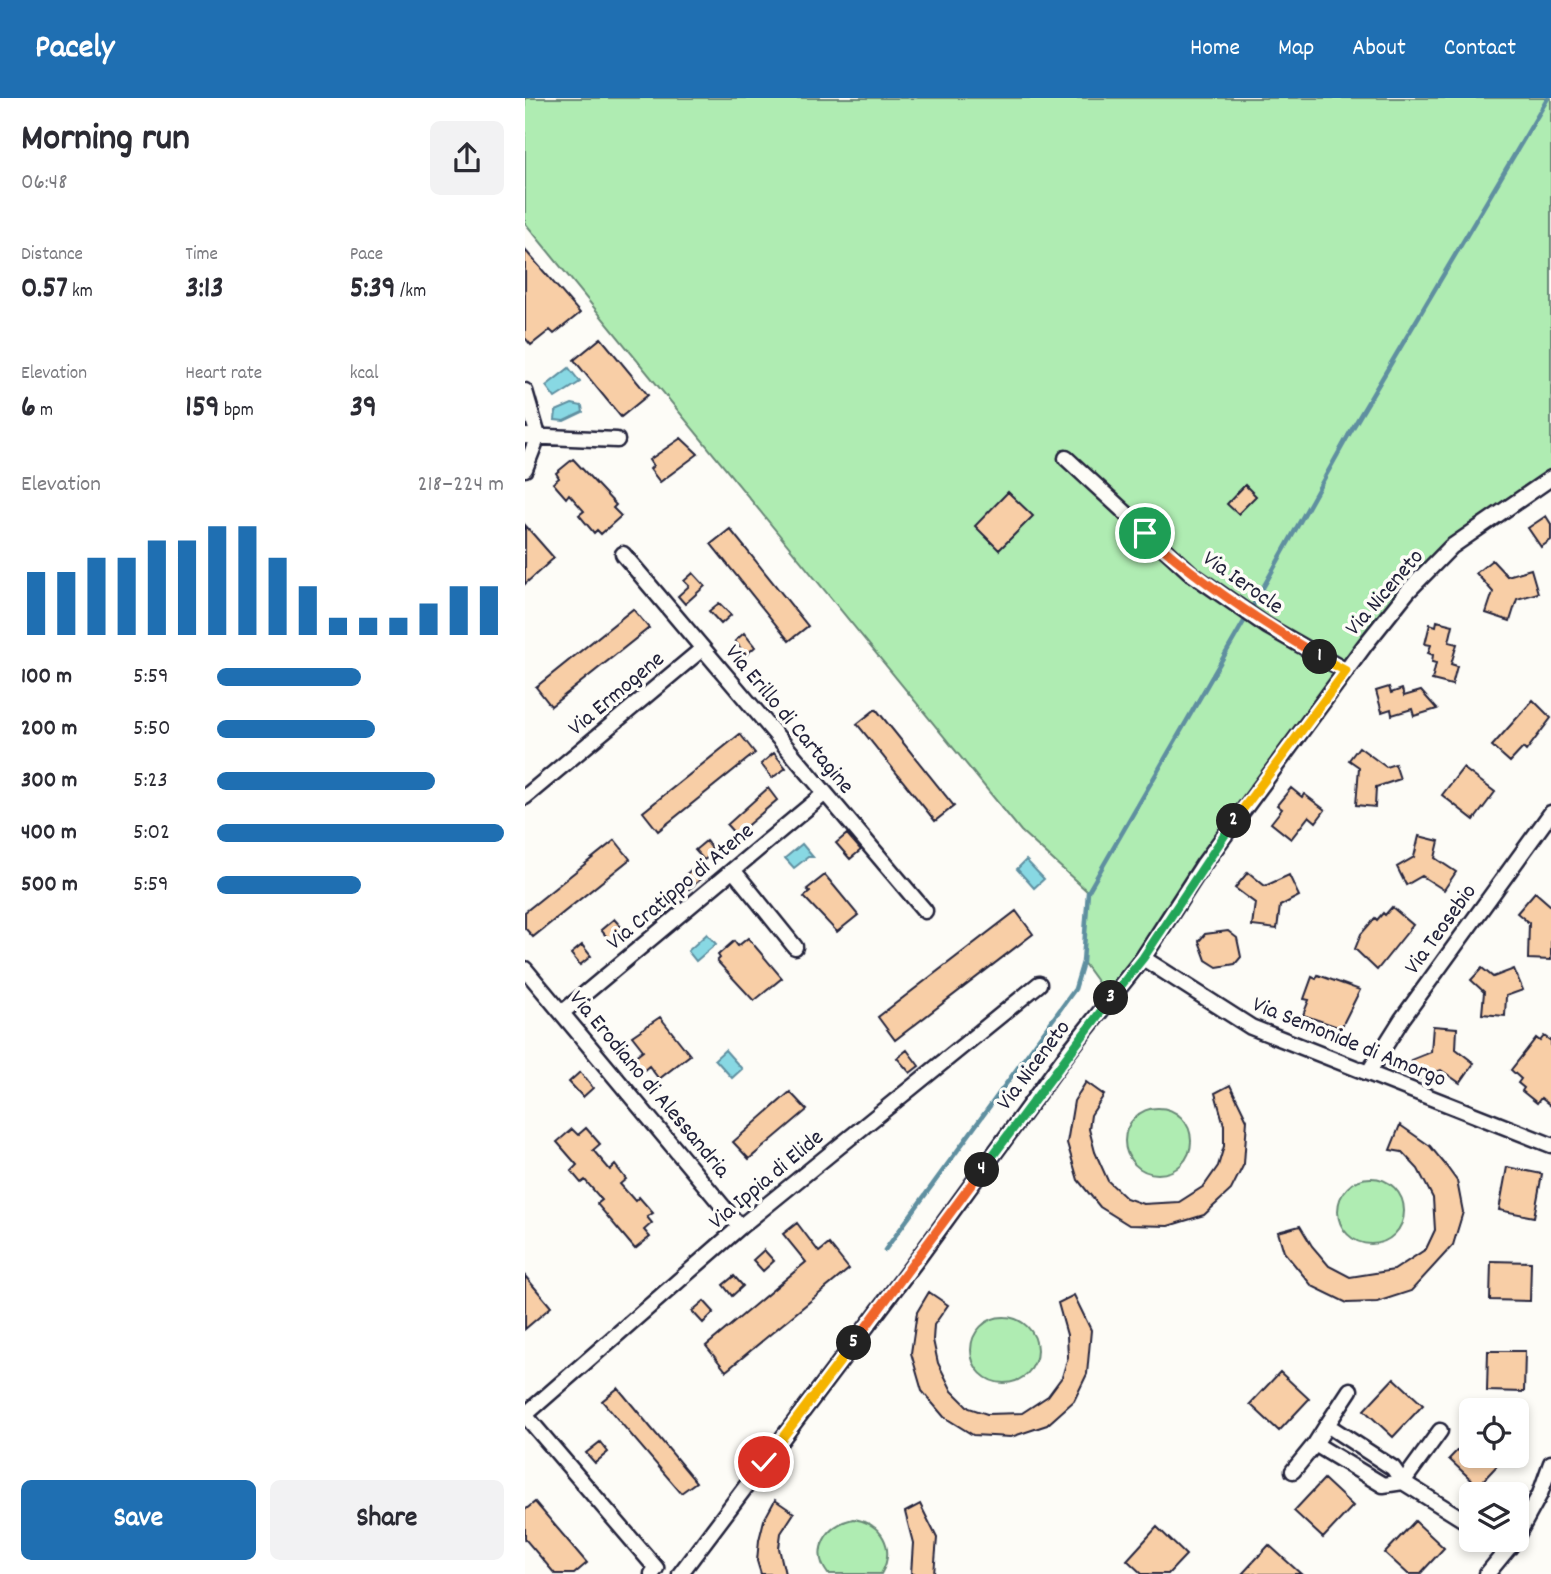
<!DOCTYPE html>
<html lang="en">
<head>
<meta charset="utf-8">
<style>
  :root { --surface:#fff; --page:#f2f2f3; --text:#2b2b33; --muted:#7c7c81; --accent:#1f6fb2 }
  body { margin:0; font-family:Dekko,sans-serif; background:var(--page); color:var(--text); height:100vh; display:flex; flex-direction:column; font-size:26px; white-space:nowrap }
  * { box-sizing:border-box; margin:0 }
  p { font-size:23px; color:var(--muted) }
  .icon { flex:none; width:38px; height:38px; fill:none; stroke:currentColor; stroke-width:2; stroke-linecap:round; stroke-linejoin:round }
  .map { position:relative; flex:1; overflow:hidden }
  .sheet { display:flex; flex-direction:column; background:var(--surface); width:525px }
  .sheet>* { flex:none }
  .fabs { position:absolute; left:934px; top:1300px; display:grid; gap:14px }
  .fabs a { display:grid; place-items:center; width:70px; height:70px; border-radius:10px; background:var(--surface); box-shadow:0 4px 10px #0003; font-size:35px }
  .pin { position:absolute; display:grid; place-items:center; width:60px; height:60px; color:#fff; margin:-30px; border:4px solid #fff; border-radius:50%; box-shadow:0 2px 7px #0007 }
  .km { position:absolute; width:35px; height:35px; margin:-18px; border-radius:50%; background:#222; color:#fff; font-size:19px; line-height:35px; text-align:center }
  .round { display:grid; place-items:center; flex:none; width:74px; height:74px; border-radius:10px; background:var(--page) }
  .overview { display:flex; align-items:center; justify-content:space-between; height:119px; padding:0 21px }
  h1 { font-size:38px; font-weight:800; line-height:52px }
  .stats { display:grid; grid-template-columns:repeat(3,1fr); gap:10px; height:119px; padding:7px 21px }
  .stats div { display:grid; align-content:center }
  .stats b { font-size:30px; font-weight:800 }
  .stats small { font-size:19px; font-weight:400 }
  .stats p { font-size:19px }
  .chart { height:196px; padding:14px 21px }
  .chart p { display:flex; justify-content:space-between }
  .chart svg { width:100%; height:126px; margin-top:7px; stroke:var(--accent); stroke-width:6 }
  .primary-button { display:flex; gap:14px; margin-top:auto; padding:14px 21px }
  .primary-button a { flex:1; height:80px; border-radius:10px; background:var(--accent); color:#fff; font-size:28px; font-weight:800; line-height:80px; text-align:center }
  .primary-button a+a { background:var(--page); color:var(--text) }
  ul { padding:0 21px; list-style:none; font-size:23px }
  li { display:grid; grid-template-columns:112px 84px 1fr; align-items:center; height:52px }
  li i { height:18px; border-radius:9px; background:var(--accent) }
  header { display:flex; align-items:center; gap:42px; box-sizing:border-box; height:98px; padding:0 35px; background:var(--accent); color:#fff }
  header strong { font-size:33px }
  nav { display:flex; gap:38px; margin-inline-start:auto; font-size:24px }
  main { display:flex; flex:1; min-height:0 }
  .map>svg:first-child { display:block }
  .green { fill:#afecb2; stroke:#688776; stroke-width:2 }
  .water { fill:#88d8e3; stroke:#5f8fa0; stroke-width:2 }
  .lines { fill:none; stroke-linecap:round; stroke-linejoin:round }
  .stream { stroke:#5f8fa0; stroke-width:4.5 }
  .building { fill:#f8cea6; stroke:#22223b; stroke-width:2 }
  .minor-casing { stroke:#22223b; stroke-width:19 }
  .minor { stroke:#fdfcf7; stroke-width:14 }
  .split-1-casing { stroke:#fff; stroke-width:14 }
  .split-2-casing { stroke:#fff; stroke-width:14 }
  .split-3-casing { stroke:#fff; stroke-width:14 }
  .split-4-casing { stroke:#fff; stroke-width:14 }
  .split-5-casing { stroke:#fff; stroke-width:14 }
  .split-6-casing { stroke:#fff; stroke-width:14 }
  .split-1 { stroke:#f0652b; stroke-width:9 }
  .split-2 { stroke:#f5b400; stroke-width:9 }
  .split-3 { stroke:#22a559; stroke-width:9 }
  .split-4 { stroke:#22a559; stroke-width:9 }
  .split-5 { stroke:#f0652b; stroke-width:9 }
  .split-6 { stroke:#f5b400; stroke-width:9 }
  .labels { text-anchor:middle; stroke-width:7; stroke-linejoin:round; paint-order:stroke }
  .street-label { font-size:23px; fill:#22223b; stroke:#fdfcf7 }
</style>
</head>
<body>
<header>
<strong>Pacely</strong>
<nav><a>Home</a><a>Map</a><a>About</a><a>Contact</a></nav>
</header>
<main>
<section class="sheet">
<div class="overview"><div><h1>Morning run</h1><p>06:48</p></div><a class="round"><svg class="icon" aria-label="share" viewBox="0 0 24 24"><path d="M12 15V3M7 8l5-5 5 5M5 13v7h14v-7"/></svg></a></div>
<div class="stats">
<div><p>Distance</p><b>0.57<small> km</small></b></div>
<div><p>Time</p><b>3:13</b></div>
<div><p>Pace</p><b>5:39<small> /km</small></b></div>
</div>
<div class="stats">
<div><p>Elevation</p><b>6<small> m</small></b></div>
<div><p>Heart rate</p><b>159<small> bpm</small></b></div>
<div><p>kcal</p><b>39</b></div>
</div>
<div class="chart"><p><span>Elevation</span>218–224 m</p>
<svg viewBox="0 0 160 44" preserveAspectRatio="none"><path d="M5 44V22M15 44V22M25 44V17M35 44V17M45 44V11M55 44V11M65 44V6M75 44V6M85 44V17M95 44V27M105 44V38M115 44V38M125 44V38M135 44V33M145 44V27M155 44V27"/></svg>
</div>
<ul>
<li><b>100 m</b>5:59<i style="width:50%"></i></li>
<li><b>200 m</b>5:50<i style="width:55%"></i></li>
<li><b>300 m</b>5:23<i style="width:76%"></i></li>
<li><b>400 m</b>5:02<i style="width:100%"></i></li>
<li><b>500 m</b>5:59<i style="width:50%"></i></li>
</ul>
<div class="primary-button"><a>Save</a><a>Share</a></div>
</section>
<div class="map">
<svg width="1026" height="1476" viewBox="0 0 1026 1476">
  <rect width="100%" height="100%" fill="#fdfcf7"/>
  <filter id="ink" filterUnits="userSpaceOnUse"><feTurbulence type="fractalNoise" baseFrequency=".0143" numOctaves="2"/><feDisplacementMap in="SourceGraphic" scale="14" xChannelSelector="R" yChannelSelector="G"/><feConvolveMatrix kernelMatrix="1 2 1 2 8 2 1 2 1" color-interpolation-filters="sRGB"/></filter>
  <g filter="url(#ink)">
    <path class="green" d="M0,0H1026V380L974,415L883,493L585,901L558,864L563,794L496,733L0,125Z
      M600 1043a33 33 0 1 1 66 0a33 33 0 1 1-66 0Z
      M813 1113a33 33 0 1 1 66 0a33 33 0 1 1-66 0Z
      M446 1252a33 33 0 1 1 66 0a33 33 0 1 1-66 0Z
      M328,1421C357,1425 371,1450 356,1476H303C285,1452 302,1427 328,1421Z"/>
    <path class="water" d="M44,270L55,284L30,300L21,288Z
      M47,306L57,308L58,314L39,323L30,322L31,313Z
      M277,746L288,759H283L269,770L260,760Z
      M501,762L519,781L509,790L492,771Z
      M182,836L191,846L171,863L163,853Z
      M200,952L217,971L207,980L190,961Z"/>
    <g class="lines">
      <path class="stream" d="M726,511L823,338L1023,0
        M360,1152L550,891L558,864L563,794L721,520"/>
    </g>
    <path class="building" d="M0,152L55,215L29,236L25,232L6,247L0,240Z
      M76,240L123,297L96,319L49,262Z
      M156,340L173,356L135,384L125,371L128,368L124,362Z
      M48,361L91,407L88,410L96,418L76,436L72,432L69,435L54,417L59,413L44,396L41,400L28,385L34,380L31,375Z
      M720,387L731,398L713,416L702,406Z
      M483,394L508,418L474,452L450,428Z
      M1021,418L1026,426V442L1016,449L1003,430Z
      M0,427L29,460L0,486Z
      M205,431L283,528L264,543L186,446Z
      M967,462L982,478L1006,471L1013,495L992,501L985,523L961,515L968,494L951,475Z
      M168,475L180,488L160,506L153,498L164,488L159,483Z
      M194,505L206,517L196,526L184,513Z
      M108,511L124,530L26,608L11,589Z
      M912,523L928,527L924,544L932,546L926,566L932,568L927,587L907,582L911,565L907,564L908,557L903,555L906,547L900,546L905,526L911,528Z
      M219,535L230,549L221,557L210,543Z
      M864,589L866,595L877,591L879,598L896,593L912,611L889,618L887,611L867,617L866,611L857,614L851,593Z
      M1008,602L1026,620L1001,653L998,650L985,664L967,648Z
      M351,611L429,708L410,723L332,626Z
      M215,636L230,655L133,733L118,714Z
      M834,649L861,669L870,666L875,681L851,689L850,709L831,707L834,669L824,662Z
      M249,655L261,670L247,680L236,666Z
      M938,670L970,694L949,722L917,697Z
      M243,690L252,702L211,737L202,727Z
      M766,690L777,699L779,696L800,712L791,724L784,718L766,741L746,725L757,711L752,707Z
      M322,736L336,752L325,761L311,745Z
      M894,738L914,743L910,760L931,774L919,792L897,778L881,787L872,769L889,759Z
      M90,742L105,761L8,839L0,830V814Z
      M181,743L190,754L179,762L170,752Z
      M166,772L175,782L164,791L156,781Z
      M723,774L740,788L764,777L774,798L755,808L752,831L727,828L730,805L710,790Z
      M300,777L333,817L312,834L279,799L285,794L282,791Z
      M1010,794L1026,808V862L1003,861L1004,825L992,815Z
      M867,809L888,827L852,872L830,851L836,836L850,820L852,822L858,815L860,817Z
      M491,813L508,836L370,942L353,919Z
      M89,821L98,831L85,843L76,832Z
      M703,833L712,840L716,859L710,866L692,869L681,862L674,843L680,836Z
      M223,840L257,880L229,903L192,863L195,860L193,857L209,843L213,848Z
      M57,847L66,858L55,867L46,856Z
      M957,870L968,879L989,871L998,892L981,898L980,918L957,916L959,894L946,882Z
      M793,877L835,892L816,930L778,917L784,902L779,901L787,879L791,881Z
      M135,919L165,957L134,981L124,968L118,973L108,960L118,952L107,938Z
      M908,928L932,930L931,951L949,965L935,985L916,972L893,981L886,962L906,954Z
      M1019,938L1026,943V1008L1016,1000L1012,1005L997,993L999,990L993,985L996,981L986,972L1011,940L1015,943Z
      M382,952L394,968L385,975L372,960Z
      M55,974L68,990L58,999L44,984Z
      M561,984L579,997L566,1017L564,1031L570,1054L583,1083L601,1100L618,1106L654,1104L679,1088L693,1068L699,1048V1027L690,995L705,987L722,1022L719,1066L706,1092L679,1117L643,1128L604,1127L575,1109L553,1082L542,1045L549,1003Z
      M265,994L282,1012L224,1061L208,1044Z
      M875,1027L905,1048L919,1065L932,1083L938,1114L928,1147L886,1193L852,1204L822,1205L787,1188L759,1154L753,1134L775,1128L787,1148L804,1168L825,1179L869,1172L901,1151L910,1132L908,1100L893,1071L877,1054L865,1052Z
      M61,1030L75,1046L68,1052L85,1072L90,1067L101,1081L95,1086L110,1103L114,1099L128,1115L122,1119L127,1125L119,1132L125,1139L110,1151L72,1106L77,1102L60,1082L56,1085L46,1073L52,1067L32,1044L47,1031L53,1037Z
      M982,1069L1017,1076L1009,1119L974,1112Z
      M272,1125L294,1154L304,1146L324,1171L201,1273L181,1248L281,1164L258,1136Z
      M239,1152L249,1163L238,1173L228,1162Z
      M966,1163L1006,1164L1005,1203L965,1202Z
      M0,1178L26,1209L0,1231Z
      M209,1178L218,1188L207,1198L198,1187Z
      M404,1194L423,1207L409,1227L408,1242L413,1265L427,1293L444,1310L462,1316L497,1315L523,1298L537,1279L543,1259L542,1237L533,1205L549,1197L566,1232L562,1276L549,1303L522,1327L486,1339L448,1337L419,1319L397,1293L386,1255L392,1214Z
      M179,1203L189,1214L178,1225L167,1213Z
      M963,1253H1000L999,1294L962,1293Z
      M755,1274L784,1301L754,1333L725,1306Z
      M869,1280L898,1307L868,1339L839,1312Z
      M93,1290L171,1384L156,1395L77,1303Z
      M947,1337V1358H981L953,1388L924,1361Z
      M75,1344L83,1354L70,1365L61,1355Z
      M799,1381L828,1408L798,1440L769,1413Z
      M250,1402L269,1415L256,1435L254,1450L260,1476H236L232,1463L234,1442L239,1422Z
      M10,1404L62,1465L49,1476H30L0,1441V1412Z
      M395,1406L412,1440L409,1476H386L388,1445L380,1414Z
      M890,1423L919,1450L895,1476H883L860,1455Z
      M632,1429L661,1457L643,1476H617L602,1462Z
      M744,1447L776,1476H717Z"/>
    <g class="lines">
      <g class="minor-casing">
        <path id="minor" d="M0,293L13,338L0,371
          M0,338L92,342
          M541,360L667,476L742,528L821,573
          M98,456L400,813
          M0,699L177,551
          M208,772L270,849
          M618,860L726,929L1026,1047
          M0,871L215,1129
          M38,914L299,696
          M843,975L877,921L1026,715
          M0,1317L215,1129L514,886
          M0,1317L131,1470L127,1476
          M802,1327L825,1292
          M915,1333L878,1384L858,1387L790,1346L802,1327L868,1370L878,1384L947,1427
          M768,1373L790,1346
          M992,1438L1015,1396L1026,1365
          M971,1442L985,1449
          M155,1476L394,1159L544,953L618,860L678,767L840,547L883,493L926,449L1026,380
          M962,1476L990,1442"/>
      </g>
      <use href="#minor" class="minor"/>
    </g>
  </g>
  <g class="lines" filter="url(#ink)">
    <g class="split-1-casing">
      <path id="split-1" d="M620,435C674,483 732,522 795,559"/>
    </g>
    <g class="split-2-casing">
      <path id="split-2" d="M709,723L821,573L795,559"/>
    </g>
    <g class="split-3-casing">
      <path id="split-3" d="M586,900L618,860L709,723"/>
    </g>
    <g class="split-4-casing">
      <path id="split-4" d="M457,1072L586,900"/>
    </g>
    <g class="split-5-casing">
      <path id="split-5" d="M329,1245L457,1072"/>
    </g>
    <g class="split-6-casing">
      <path id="split-6" d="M239,1364L329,1245"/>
    </g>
    <use href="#split-1" class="split-1"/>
    <use href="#split-2" class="split-2"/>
    <use href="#split-3" class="split-3"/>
    <use href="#split-4" class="split-4"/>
    <use href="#split-5" class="split-5"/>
    <use href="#split-6" class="split-6"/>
  </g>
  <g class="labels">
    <g class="street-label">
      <text transform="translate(719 483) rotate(35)" y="8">Via Ierocle</text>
      <text transform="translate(858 493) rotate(-49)" y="8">Via Niceneto</text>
      <text transform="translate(90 594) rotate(-40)" y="8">Via Ermogene</text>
      <text transform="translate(266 620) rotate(50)" y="8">Via Erillo di Cartagine</text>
      <text transform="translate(154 787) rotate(-40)" y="8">Via Cratippo di Atene</text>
      <text transform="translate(914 830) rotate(-54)" y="8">Via Teosebio</text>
      <text transform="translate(825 942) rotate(22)" y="8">Via Semonide di Amorgo</text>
      <text transform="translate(507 966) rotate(-53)" y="8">Via Niceneto</text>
      <text transform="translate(126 985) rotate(50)" y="8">Via Erodiano di Alessandria</text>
      <text transform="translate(240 1080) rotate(-40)" y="8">Via Ippia di Elide</text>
    </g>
  </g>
</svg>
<div class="fabs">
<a><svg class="icon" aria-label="locate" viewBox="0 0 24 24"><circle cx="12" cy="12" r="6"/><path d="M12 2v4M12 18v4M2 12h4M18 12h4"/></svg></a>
<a><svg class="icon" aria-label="layers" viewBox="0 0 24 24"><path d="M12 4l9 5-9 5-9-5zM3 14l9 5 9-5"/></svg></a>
</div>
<div class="pin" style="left:620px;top:435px;background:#1e9e55"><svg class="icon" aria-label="arrive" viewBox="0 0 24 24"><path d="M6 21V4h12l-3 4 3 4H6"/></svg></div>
<div class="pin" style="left:239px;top:1364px;background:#d93025"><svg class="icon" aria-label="check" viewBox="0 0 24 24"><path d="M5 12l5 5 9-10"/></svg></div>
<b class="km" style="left:795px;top:559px">1</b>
<b class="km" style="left:709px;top:723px">2</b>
<b class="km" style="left:586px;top:900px">3</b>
<b class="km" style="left:457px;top:1072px">4</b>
<b class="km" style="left:329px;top:1245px">5</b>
</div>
</main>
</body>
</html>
